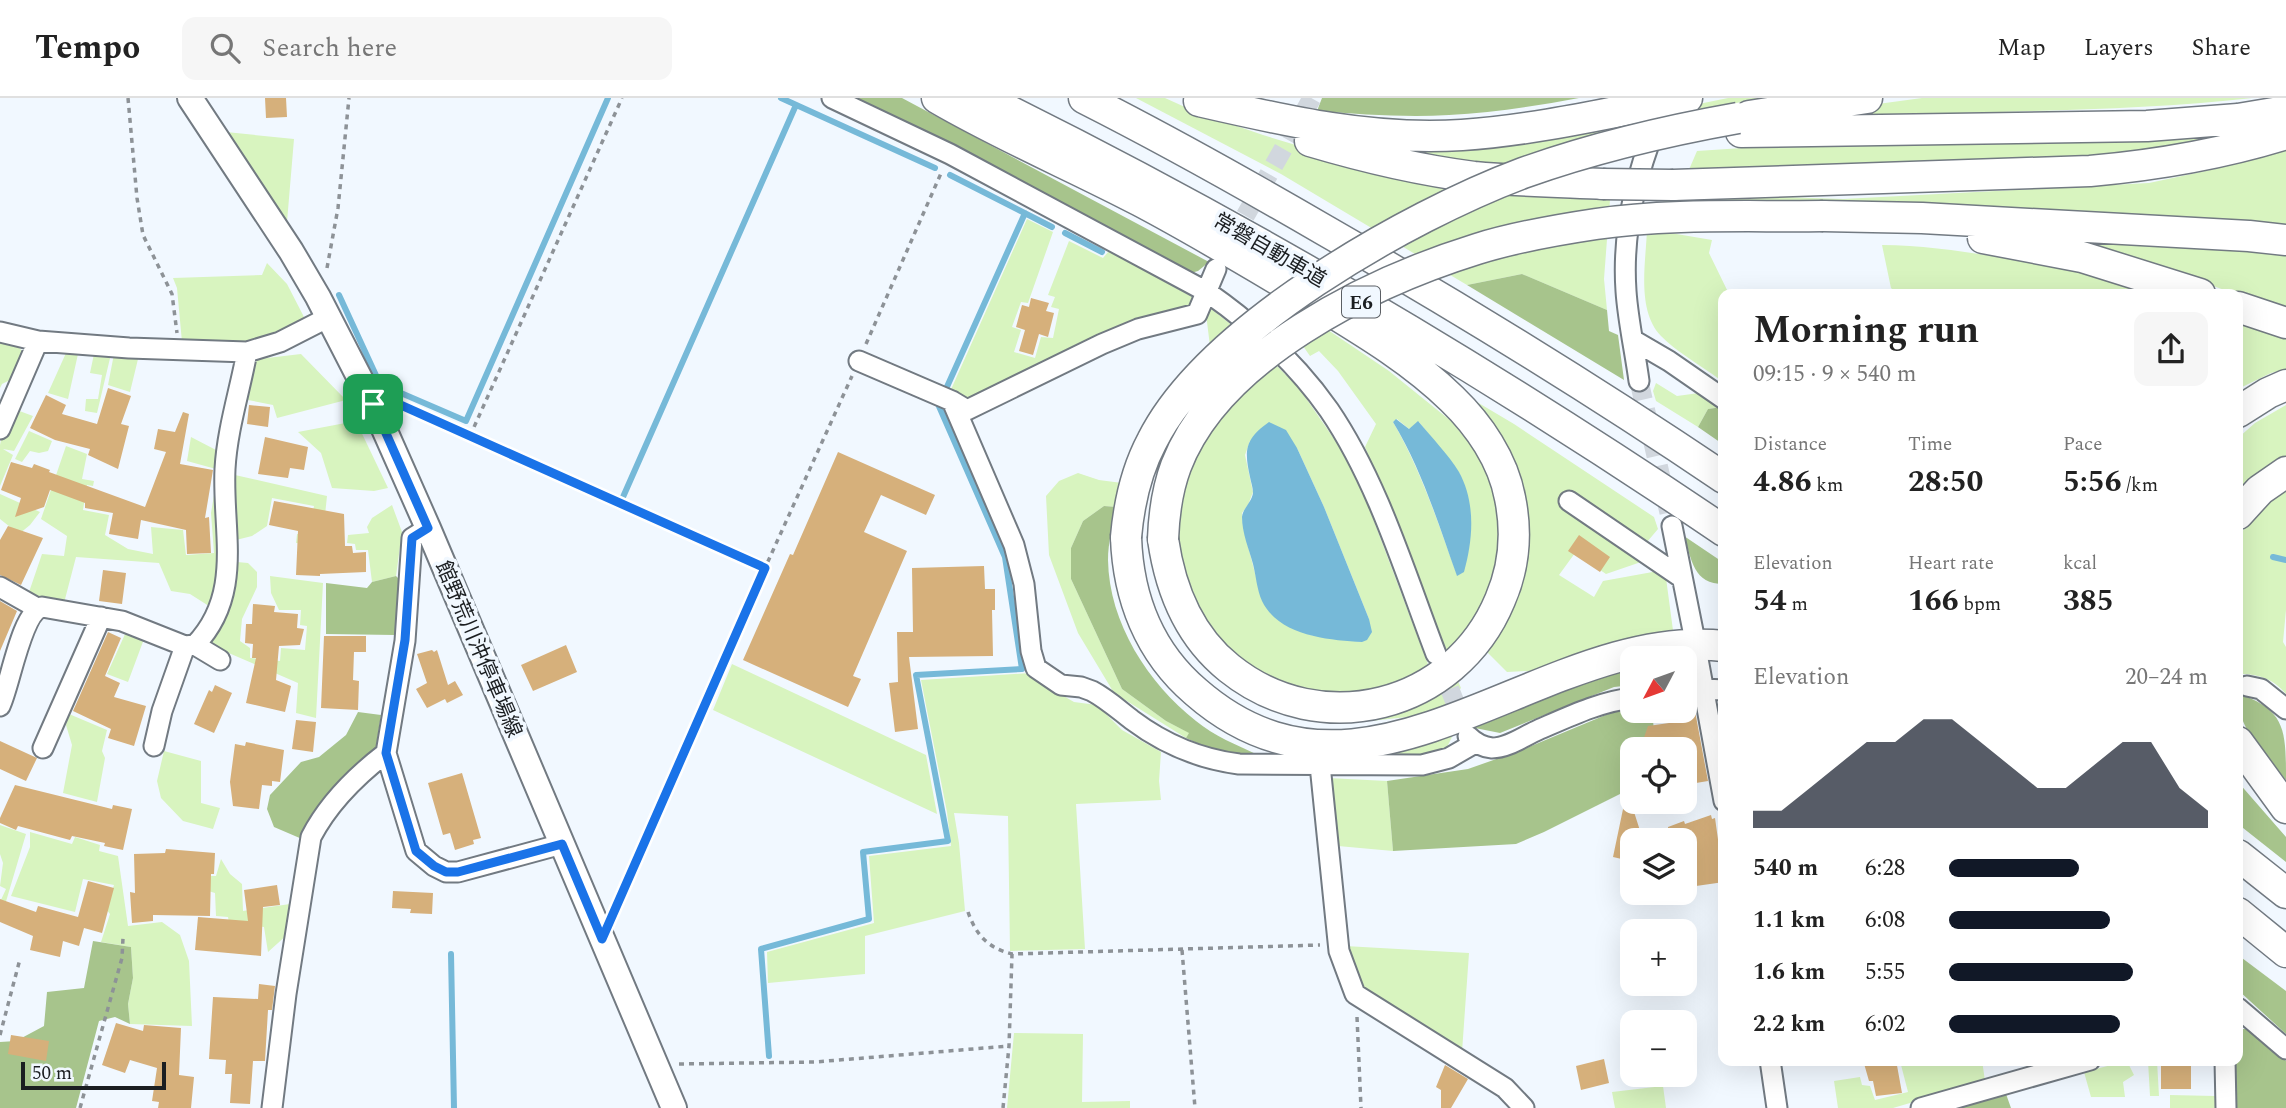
<!DOCTYPE html>
<html lang="en">
<head>
<meta charset="utf-8">
<style>
  :root { --surface:#fff; --page:#f6f6f6; --text:#222; --muted:#767676; --line:#e0e0e0; --accent:#111827 }
  body { margin:0; font-family:Spectral,"Noto Sans JP",serif; background:var(--page); color:var(--text); height:100vh; display:flex; flex-direction:column; font-size:26px; white-space:nowrap }
  * { box-sizing:border-box; margin:0 }
  p { font-size:23px; color:var(--muted) }
  .icon { flex:none; width:38px; height:38px; fill:none; stroke:currentColor; stroke-width:2; stroke-linecap:round; stroke-linejoin:round }
  .map { position:relative; flex:1; overflow:hidden }
  .details { position:absolute; left:1718px; top:191px; width:525px; height:777px; display:flex; flex-direction:column; background:var(--surface); border-radius:14px; box-shadow:0 7px 28px #0002 }
  .details>* { flex:none }
  .needle { width:46px; rotate:229deg }
  .fabs { position:absolute; left:1620px; top:548px; display:grid; gap:14px }
  .fabs a { display:grid; place-items:center; width:77px; height:77px; border-radius:14px; background:var(--surface); box-shadow:0 7px 28px #0002; font-size:35px }
  .scale { position:absolute; left:21px; bottom:18px; width:145px; box-sizing:border-box; padding-left:7px; border:4px solid #1b1e21; border-top:0; font-size:19px; line-height:24px; white-space:nowrap; color:#1b1e21; -webkit-text-stroke:5px #f1f8ff; paint-order:stroke }
  .pin { position:absolute; display:grid; place-items:center; width:60px; height:60px; color:#fff; margin:-30px; border-radius:14px; box-shadow:0 4px 10px #0006 }
  .round { display:grid; place-items:center; flex:none; width:74px; height:74px; border-radius:14px; background:var(--page) }
  .headline { display:flex; align-items:center; justify-content:space-between; height:119px; padding:0 35px }
  h1 { font-size:38px; font-weight:700; line-height:52px }
  .stats { display:grid; grid-template-columns:repeat(3,1fr); gap:10px; height:119px; padding:7px 35px }
  .stats div { display:grid; align-content:center }
  .stats b { font-size:30px; font-weight:700 }
  .stats small { font-size:19px; font-weight:400 }
  .stats p { font-size:19px }
  .chart { height:196px; padding:14px 35px }
  .chart p { display:flex; justify-content:space-between }
  .chart svg { width:100%; height:126px; margin-top:7px; fill:var(--accent); opacity:.7 }
  ul { padding:0 35px; list-style:none; font-size:23px }
  li { display:grid; grid-template-columns:112px 84px 1fr; align-items:center; height:52px }
  li i { height:18px; border-radius:9px; background:var(--accent) }
  header { display:flex; align-items:center; gap:42px; box-sizing:border-box; height:98px; padding:0 35px; background:var(--surface); border-bottom:2px solid var(--line) }
  header strong { font-size:33px }
  nav { display:flex; gap:38px; margin-inline-start:auto; font-size:24px }
  .search { width:490px; height:63px; background:var(--page); display:flex; align-items:center; gap:18px; box-sizing:border-box; padding:0 24px; border-radius:14px; color:var(--muted); font-size:26px }
  .map>svg:first-child { display:block }
  .green { fill:#d8f4bf; fill-rule:evenodd }
  .forest { fill:#a7c48c }
  .water { fill:#76b9d8 }
  .lines { fill:none; stroke-linecap:round; stroke-linejoin:round }
  .stream { stroke:#76b9d8; stroke-width:6 }
  .building { fill:#d6b07b }
  .minor-tunnel { stroke:#d1d7de; stroke-width:19; stroke-dasharray:19 10; stroke-linecap:butt }
  .minor-casing { stroke:#727a82; stroke-width:23 }
  .major-casing { stroke:#727a82; stroke-width:28 }
  .highway-casing { stroke:#727a82; stroke-width:33 }
  .path { stroke:#8d9297; stroke-width:3.5; stroke-dasharray:5 5; stroke-linecap:butt }
  .minor { stroke:#fff; stroke-width:19 }
  .major { stroke:#fff; stroke-width:24 }
  .highway { stroke:#fff; stroke-width:30 }
  .highway-bridge-casing { stroke:#727a82; stroke-width:33; stroke-linecap:butt }
  .highway-bridge { stroke:#fff; stroke-width:30 }
  .route-casing { stroke:#fff; stroke-width:14 }
  .route { stroke:#1a73e8; stroke-width:9 }
  .labels { text-anchor:middle; stroke-width:7; stroke-linejoin:round; paint-order:stroke }
  .shield { fill:#f1f8ff; stroke:#5b5f64; stroke-width:2 }
  .shield-label { font-size:19px; font-weight:bold; fill:#1b1e21 }
  .street-label { font-size:21px; fill:#1b1e21; stroke:#f1f8ff }
</style>
</head>
<body>
<header>
<strong>Tempo</strong>
<div class="search"><svg class="icon" aria-label="search" viewBox="0 0 24 24"><circle cx="10" cy="10" r="6"/><path d="M15 15l6 6"/></svg>Search here</div>
<nav><a>Map</a><a>Layers</a><a>Share</a></nav>
</header>
<div class="map">
<svg width="2286" height="1010" viewBox="0 0 2286 1010">
  <rect width="100%" height="100%" fill="#f1f8ff"/>
  <path class="green" d="M1136,0H1165L1196,14L1263,37L1342,61L1422,81L1555,100L1610,102L1604,181L1607,212L1522,176L1467,187L1281,76Z
    M1728,0H1771L1741,4L1683,17L1684,9Z
    M1922,0H2253C2112,16 1970,11 1828,21L1819,14Z
    M1637,16L1633,28L1506,68L1450,62L1369,46Z
    M226,34L294,41L287,124Z
    M2222,34L2237,39L2145,57L1688,74L1697,53L1802,46H2029L2114,42Z
    M2286,51V214L2202,184L2060,144L1664,106L1663,101L1781,99L1843,101L2149,85L2215,71Z
    M1027,121L1053,134L1028,205L1021,204L1012,229L1021,232L1014,254L1035,260L1041,239L1053,240L1059,211L1051,209L1055,199L1048,197L1069,143L1103,160L1109,153L1194,200L1188,208L1164,213L1070,252L967,305L949,296Z
    M1647,131L1712,142L1709,155L1729,196H1724V279L1719,281C1702,268 1675,253 1661,238C1636,212 1646,164 1647,131Z
    M1882,147C1923,147 1965,154 2006,160C2059,169 2112,179 2164,196H1897L1891,190Z
    M267,165L287,186L304,219C261,251 232,246 182,244L177,190L173,180L262,177Z
    M1210,210L1233,228L1210,248L1206,216Z
    M2238,221L2286,238V271L2271,275L2238,291Z
    M1328,232L1389,273L1451,323L1472,348L1489,378L1499,424L1498,456L1489,492L1475,522L1446,554L1422,487L1365,349L1376,326L1338,273L1319,253L1310,258L1303,248ZM1397,321L1409,331L1419,324L1460,376L1457,477C1438,425 1421,372 1393,324Z
    M0,240L15,245L22,253L10,282L2,286L0,290Z
    M66,255L78,256L68,301L48,295Z
    M94,256H111L97,315L85,313L86,301H98L102,277L90,275Z
    M114,256L139,257L130,294L108,287Z
    M301,256L346,302L277,320L273,307L248,302L251,268L259,261Z
    M1276,267L1299,290L1341,351L1366,402L1428,566L1413,578L1361,595L1306,593L1279,586L1228,555L1193,511L1176,438L1177,414L1187,375L1203,343L1235,301ZM1250,343L1297,350L1324,409L1369,521L1362,544L1310,537L1262,502L1243,429L1242,415L1248,407L1253,394L1245,357Z
    M1656,285L1677,298L1699,295L1722,309L1708,311L1698,329L1656,303L1653,293Z
    M1455,291L1514,326L1654,419L1658,431L1647,444L1570,393L1561,407L1641,464L1606,476L1575,455L1559,477L1594,499L1603,483L1658,473L1666,480L1674,540L1550,572L1507,574L1480,547L1521,431Z
    M2286,307V359L2238,394V340L2255,325Z
    M14,311L33,318L14,353L3,351L13,357L0,388V347L1,342L6,339Z
    M356,323L388,390L374,393L332,390L321,355L298,334Z
    M29,333L52,343L48,353L39,355L30,353L22,364L15,361Z
    M191,339L216,352L218,359L216,371L187,363Z
    M66,348L87,356L82,381L94,383L93,388L87,387L83,412L109,417L105,437L128,451L153,456L151,429L183,432L186,457L214,455L211,415L216,385L219,470L212,510L190,496L171,493L159,465L76,459L64,505L28,497L42,456L64,458L67,438L41,421Z
    M1078,375L1099,382L1122,385L1117,409L1104,408L1083,423L1071,450V481L1122,591L1166,623L1190,635L1186,640L1114,595L1078,535L1049,457L1046,398L1059,383Z
    M235,377L327,398L322,446L296,445L297,436L308,437L314,408L272,400L267,428L252,438L236,442Z
    M2286,392V512L2283,544L2286,549V596C2274,581 2257,575 2238,576V438L2267,406Z
    M0,396L40,414L30,427L19,436L0,421Z
    M392,407L402,434L396,478L372,484L368,452H356L355,446L347,445L348,437L369,435L367,429L372,420Z
    M237,464L248,465L257,474V489L242,521L240,543L250,550V560L280,563L281,550L305,552L307,528L300,527L301,512H279L271,495L270,478L323,485L316,620L296,615L298,585L217,550L212,544C229,516 235,497 237,464Z
    M126,534L144,541L128,584L107,576Z
    M732,566L926,657L937,716L713,612Z
    M1030,575L1048,589L1074,604L1097,607L1122,632L1161,654L1159,683L1161,702L1076,706L1085,851L1010,853L1008,718L954,715L959,745L965,813L865,838V876L768,885L767,854L874,825L869,758L951,748L947,714L921,582Z
    M1457,581L1461,590L1440,612L1407,619L1371,623L1370,616Z
    M69,616L107,632L102,653L105,660L97,704L63,695L72,647L66,627Z
    M1454,635L1446,651L1430,657L1369,656Z
    M164,653L201,663V705L220,710L213,731L183,723L161,700L157,683Z
    M1328,680L1387,683L1393,753L1338,748Z
    M0,727L26,736L2,817L0,804L6,791L0,788L3,765L0,756Z
    M30,734L72,746L75,739L100,747L99,753L118,758L128,828L162,824L180,837L189,863L192,928L130,926L128,906L133,880L131,849L101,844L110,816L106,811L114,787L83,781L75,814L11,798L30,749Z
    M221,761L230,776L242,786L243,813L290,806L288,836L268,854L264,829L229,825L228,819L216,818L215,795L205,792L206,778H216Z
    M1345,848L1469,855L1462,954L1359,892Z
    M1014,935L1083,936L1082,1004L1130,1003V1010H1007Z
    M1982,962L1985,983L1893,1010H1838L1834,983L1860,979L1862,987L1870,988L1875,1002L1908,994L1900,963Z
    M2127,963L2134,977L2123,984L2125,999H2091L2084,974Z
    M2148,963H2157L2159,998H2150Z
    M1663,988L1666,1010H1615L1612,994Z
    M2170,997L2215,998V1010H2170Z"/>
  <path class="forest" d="M855,0H902L1209,164L1198,173L1191,175L956,47Z
    M1322,0H1579C1536,8 1492,15 1449,17C1405,20 1361,16 1317,13Z
    M1522,176L1607,212L1609,233L1618,237L1624,282L1467,187Z
    M1722,309L1724,311V347L1698,329L1708,311Z
    M1104,408L1117,409C1113,426 1108,444 1108,462C1109,525 1148,585 1196,623C1214,638 1237,647 1258,657C1232,655 1210,652 1186,640L1189,635L1166,623L1122,591L1071,481V450L1083,423Z
    M1684,438L1724,465V486C1693,486 1692,462 1684,438Z
    M396,478L400,482L395,537L326,536V485L367,490L372,484Z
    M1633,567V587L1614,589L1500,635L1470,629Z
    M2245,598C2286,614 2286,635 2286,682C2266,657 2238,632 2238,599Z
    M1690,605L1697,609L1683,619L1653,622L1655,646L1648,651H1633V662L1624,694L1544,734L1516,746L1393,753L1387,683L1468,671L1519,653L1620,611L1633,609V612H1685V606Z
    M358,614L381,617L376,649L332,693L309,722L302,741L274,729L267,711L270,697L301,664L319,659L346,637Z
    M2238,684L2286,739V764L2238,726Z
    M93,843L131,849L133,880L128,906L130,926L115,919L99,923L76,1010H0V944L16,943L44,928L47,894L84,890Z
    M2238,857L2286,893V936L2238,892Z
    M2240,931H2251L2286,963V1010H2234L2233,963L2238,962V932Z
    M2006,996L2011,1010H1953Z"/>
  <path class="water" d="M1396,321L1409,331L1418,323C1432,340 1448,356 1459,374C1476,405 1473,442 1464,474L1457,478C1438,425 1422,372 1393,324Z
    M1269,324L1286,332L1297,350L1324,409L1369,521L1372,534L1367,542L1362,544C1328,542 1279,538 1262,503C1257,492 1256,478 1253,466C1249,451 1242,435 1242,419C1243,410 1252,404 1253,395C1253,390 1251,384 1250,379C1244,352 1245,341 1269,324Z"/>
  <g class="lines">
    <path class="stream" d="M781,0L935,70
      M950,77L1052,129
      M1065,135L1102,154
      M339,197L380,286L466,323L608,0
      M946,291L1025,115
      M623,399L796,7
      M2273,459L2286,462
      M451,856L454,1010
      M769,958L761,851L869,821L863,754L948,743L916,577L1022,571L1005,459L938,306"/>
  </g>
  <path class="building" d="M265,0H286L287,19L266,20Z
    M1031,200L1049,205L1046,213L1054,215L1048,239L1039,236L1033,257L1019,253L1025,232L1016,229L1022,207L1029,209Z
    M108,290L131,298L121,326L129,328L118,371L88,357L90,351L55,342L30,330L46,297L66,307L62,316L97,326Z
    M249,307L270,309L268,329L247,326Z
    M183,314L189,316L180,366L213,372L205,420L209,419L211,455L187,456L186,432L141,422L138,441L109,436L113,415L85,410V405L50,392L44,409L15,419L21,400L1,392L11,364L32,370L34,366L50,372L49,374L145,409L166,354L154,351L158,331L175,334Z
    M265,339L308,349L304,372L290,370L288,380L258,376Z
    M838,354L935,397L926,417L881,397L864,434L907,453L853,578L861,581L848,609L743,562L790,456L793,457Z
    M274,403L344,416L345,448H352L353,455L366,454V474L320,476V478L296,477L298,433L269,427Z
    M8,428L43,440L21,487L0,477V442Z
    M1579,437L1610,459L1600,474L1568,453Z
    M984,468L985,491H995V512H992L993,558L909,559L918,631L895,634L889,585L898,584L897,534H913L912,470Z
    M103,472L126,475L122,506L99,503Z
    M0,503L17,513L0,553Z
    M253,506L275,508L274,514L298,516L297,530L304,531L300,547L279,548L276,582L291,588L285,614L246,605L256,560H252L253,546L245,545L246,526H252Z
    M108,534L121,540L105,578L120,585L114,599L146,608L134,648L108,640L111,631L73,613Z
    M324,538H366V554H354L353,582L359,583L358,612L321,610Z
    M566,547L577,574L533,593L521,567Z
    M432,552L434,554L437,552L448,587L455,583L463,597L447,605L445,601L427,610L416,591L427,585L417,556Z
    M215,587L232,595L214,635L194,626L209,592L212,594Z
    M1695,613L1708,683L1690,686L1685,664V651H1640L1648,628L1683,623Z
    M296,622L316,624L313,654L292,651Z
    M0,643L37,660L26,683L0,671Z
    M246,644L284,652L280,684L272,683V688L262,687L259,711L233,708L230,684L235,646L245,648Z
    M462,675L481,740L473,742L474,746L455,752L450,735L443,737L428,685Z
    M15,687L112,711L113,707L132,711L123,752L104,748L105,745L72,738L70,742L18,728L16,732L0,725V720Z
    M1627,692L1643,742H1633V759L1626,762L1613,759Z
    M1711,717L1712,721L1715,720L1724,784L1696,788L1690,744L1685,746V742H1645L1644,739L1668,731V729L1684,723L1685,726Z
    M166,751L215,755L214,776H211L210,818L153,817V823L132,825L130,794L135,795L134,756L165,755Z
    M88,783L114,790L102,835L84,830L79,848L63,843L60,859L30,852L33,838L0,824V801L36,814L38,808L78,819Z
    M277,787L280,807L263,809L261,858L195,852L198,819L248,823L244,792Z
    M393,793L433,795L432,816L410,815L411,811L392,810Z
    M259,886L275,888L272,912H268L265,963H253L250,1006L230,1005L232,976H225L226,962L209,961L213,899L258,901Z
    M116,925L143,933L144,927L181,930L179,977L194,979L191,1010H158L159,1004L152,1003L157,970L130,962L125,975L102,967Z
    M11,937L49,943L46,963L8,956Z
    M1604,961L1609,985L1581,992L1576,968Z
    M1863,962H1896L1902,995L1876,998L1873,983H1869Z
    M2161,962H2191V991H2161Z
    M1445,967L1468,981L1451,1010H1441V992L1436,989Z"/>
  <g class="lines">
    <path class="minor-tunnel" d="M1231,143L1312,0
      M1639,283L1672,428
      M1439,564L1464,627"/>
    <g class="minor-casing">
      <path id="minor" d="M832,0L950,56L1207,194C1253,226 1296,265 1329,312C1378,384 1405,475 1436,556
        M0,234L38,243L129,250L247,254L280,244L329,219
        M1633,242L1669,263L1724,301
        M859,263L952,303L967,312L1102,246L1138,231L1197,216L1216,171
        M1639,283C1635,253 1628,223 1626,193C1622,136 1634,83 1655,30
        M952,303L1014,447L1024,486L1031,553L1036,570L1061,587L1081,589L1092,593C1107,601 1119,612 1132,622C1164,646 1200,661 1239,666L1422,667L1449,660L1475,645
        M0,331L38,243
        M1569,403L1682,480
        M1672,428L1693,533
        M428,430L412,440L405,543L386,655L416,753L434,768L446,774H458L562,746
        M0,489L37,510
        M195,547L220,562
        M1698,561L1724,703
        M2247,588L2261,591L2286,611
        M1685,594L1704,591L1724,592
        M0,608C10,588 21,515 42,509L122,523L185,548L195,547C244,496 222,433 225,371C227,332 240,292 247,254
        M1468,638C1475,645 1482,649 1492,650C1508,650 1524,638 1538,632C1568,619 1601,603 1633,600
        M154,648L162,613L185,548
        M43,650L101,519
        M1320,667L1339,853L1355,896L1505,990L1524,1010
        M2238,910L2286,951
        M1770,962L1777,1010
        M2225,962L2226,1010
        M272,1010L286,896L311,739C328,706 356,678 386,655
        M1921,1010L2090,962"/>
    </g>
    <g class="major-casing">
      <path id="major" d="M190,0L291,153L318,199L373,306L428,430L674,1010"/>
    </g>
    <g class="highway-casing">
      <path id="highway" d="M937,0C1002,38 1073,68 1140,103C1197,133 1253,167 1309,200C1358,230 1410,260 1452,301C1479,327 1503,362 1510,400C1517,434 1514,470 1500,502C1455,610 1321,644 1229,570C1189,538 1170,490 1163,441
        M983,0C1240,126 1487,273 1724,433
        M1084,0C1167,42 1247,87 1326,133C1462,211 1595,293 1724,380
        M1199,3C1286,23 1372,43 1462,37C1537,32 1612,14 1687,0
        M1749,18L1867,0
        M1741,34L2147,28L2238,21L2286,13
        M1310,43C1364,59 1418,72 1474,79C1517,83 1560,84 1603,86
        M1673,87L2090,73C2157,67 2222,56 2286,36
        M1823,118L1922,120L2249,138L2286,142
        M1983,140L2082,159L2200,196
        M2238,209L2286,225
        M2238,314L2268,295L2286,287
        M2238,416L2260,392L2286,374
        M1126,439C1128,499 1149,554 1196,594C1368,744 1542,528 1724,548
        M2238,644L2286,710
        M2238,757L2286,795
        M2238,815L2286,854"/>
    </g>
    <path class="path" d="M128,0L137,100L143,137L172,196L177,235
      M327,170L338,110L349,0
      M866,246L942,73
      M396,305L765,470
      M470,338L622,0
      M615,812L765,470L852,278
      M968,814C976,837 988,850 1012,856L1320,847
      M1182,852L1195,1010
      M1357,919L1361,1010
      M0,937L20,861
      M679,966L815,964L1009,948
      M80,1010L122,860L123,840
      M1003,1010L1009,948L1012,856"/>
    <use href="#minor" class="minor"/>
    <use href="#major" class="major"/>
    <use href="#highway" class="highway"/>
    <g class="highway-bridge-casing">
      <path id="highway-bridge" d="M1603,86L1673,87
        M1126,439C1129,405 1136,373 1152,343C1208,231 1408,118 1523,75C1593,50 1665,33 1738,20
        M1163,441C1164,415 1167,392 1176,368C1218,258 1371,184 1477,151C1515,139 1556,132 1596,126C1669,115 1749,119 1823,118"/>
    </g>
    <use href="#highway-bridge" class="highway-bridge"/>
  </g>
  <g class="lines">
    <g class="route-casing">
      <path id="route" d="M394,304L765,470L602,841L562,746L458,774H446L434,768L416,753L386,655L405,542L412,440L428,430L373,306Z"/>
    </g>
    <use href="#route" class="route"/>
  </g>
  <g class="labels">
    <rect class="shield" x="1342" y="188.5" width="38" height="31" rx="5"/>
    <g class="shield-label">
      <text x="1361" y="211">E6</text>
    </g>
    <g class="street-label">
      <text transform="translate(1270 152) rotate(30)" y="7">常磐自動車道</text>
      <text transform="translate(479 551) rotate(67)" y="7">館野荒川沖停車場線</text>
    </g>
  </g>
</svg>
<div class="fabs">
<a><svg class="needle" viewBox="-14 -14 28 28"><path d="M0-13l5 13h-10z" fill="#e53935"/><path d="M0 13l5-13h-10z" fill="#767676"/></svg></a>
<a><svg class="icon" aria-label="locate" viewBox="0 0 24 24"><circle cx="12" cy="12" r="6"/><path d="M12 2v4M12 18v4M2 12h4M18 12h4"/></svg></a>
<a><svg class="icon" aria-label="layers" viewBox="0 0 24 24"><path d="M12 4l9 5-9 5-9-5zM3 14l9 5 9-5"/></svg></a>
<a>+</a>
<a>−</a>
</div>
<div class="scale">50 m</div>
<div class="pin" style="left:373px;top:306px;background:#1e9e55"><svg class="icon" aria-label="arrive" viewBox="0 0 24 24"><path d="M6 21V4h12l-3 4 3 4H6"/></svg></div>
<section class="details">
<div class="headline"><div><h1>Morning run</h1><p>09:15 · 9 × 540 m</p></div><a class="round"><svg class="icon" aria-label="share" viewBox="0 0 24 24"><path d="M12 15V3M7 8l5-5 5 5M5 13v7h14v-7"/></svg></a></div>
<div class="stats">
<div><p>Distance</p><b>4.86<small> km</small></b></div>
<div><p>Time</p><b>28:50</b></div>
<div><p>Pace</p><b>5:56<small> /km</small></b></div>
</div>
<div class="stats">
<div><p>Elevation</p><b>54<small> m</small></b></div>
<div><p>Heart rate</p><b>166<small> bpm</small></b></div>
<div><p>kcal</p><b>385</b></div>
</div>
<div class="chart"><p><span>Elevation</span>20–24 m</p>
<svg viewBox="0 0 160 44" preserveAspectRatio="none"><path d="M0 44V38L10 38L20 30L30 22L40 14L50 14L60 6L70 6L80 14L90 22L100 30L110 30L120 22L130 14L140 14L150 30L160 38V44z"/></svg>
</div>
<ul>
<li><b>540 m</b>6:28<i style="width:50%"></i></li>
<li><b>1.1 km</b>6:08<i style="width:62%"></i></li>
<li><b>1.6 km</b>5:55<i style="width:71%"></i></li>
<li><b>2.2 km</b>6:02<i style="width:66%"></i></li>
</ul>
</section>
</div>
</body>
</html>
